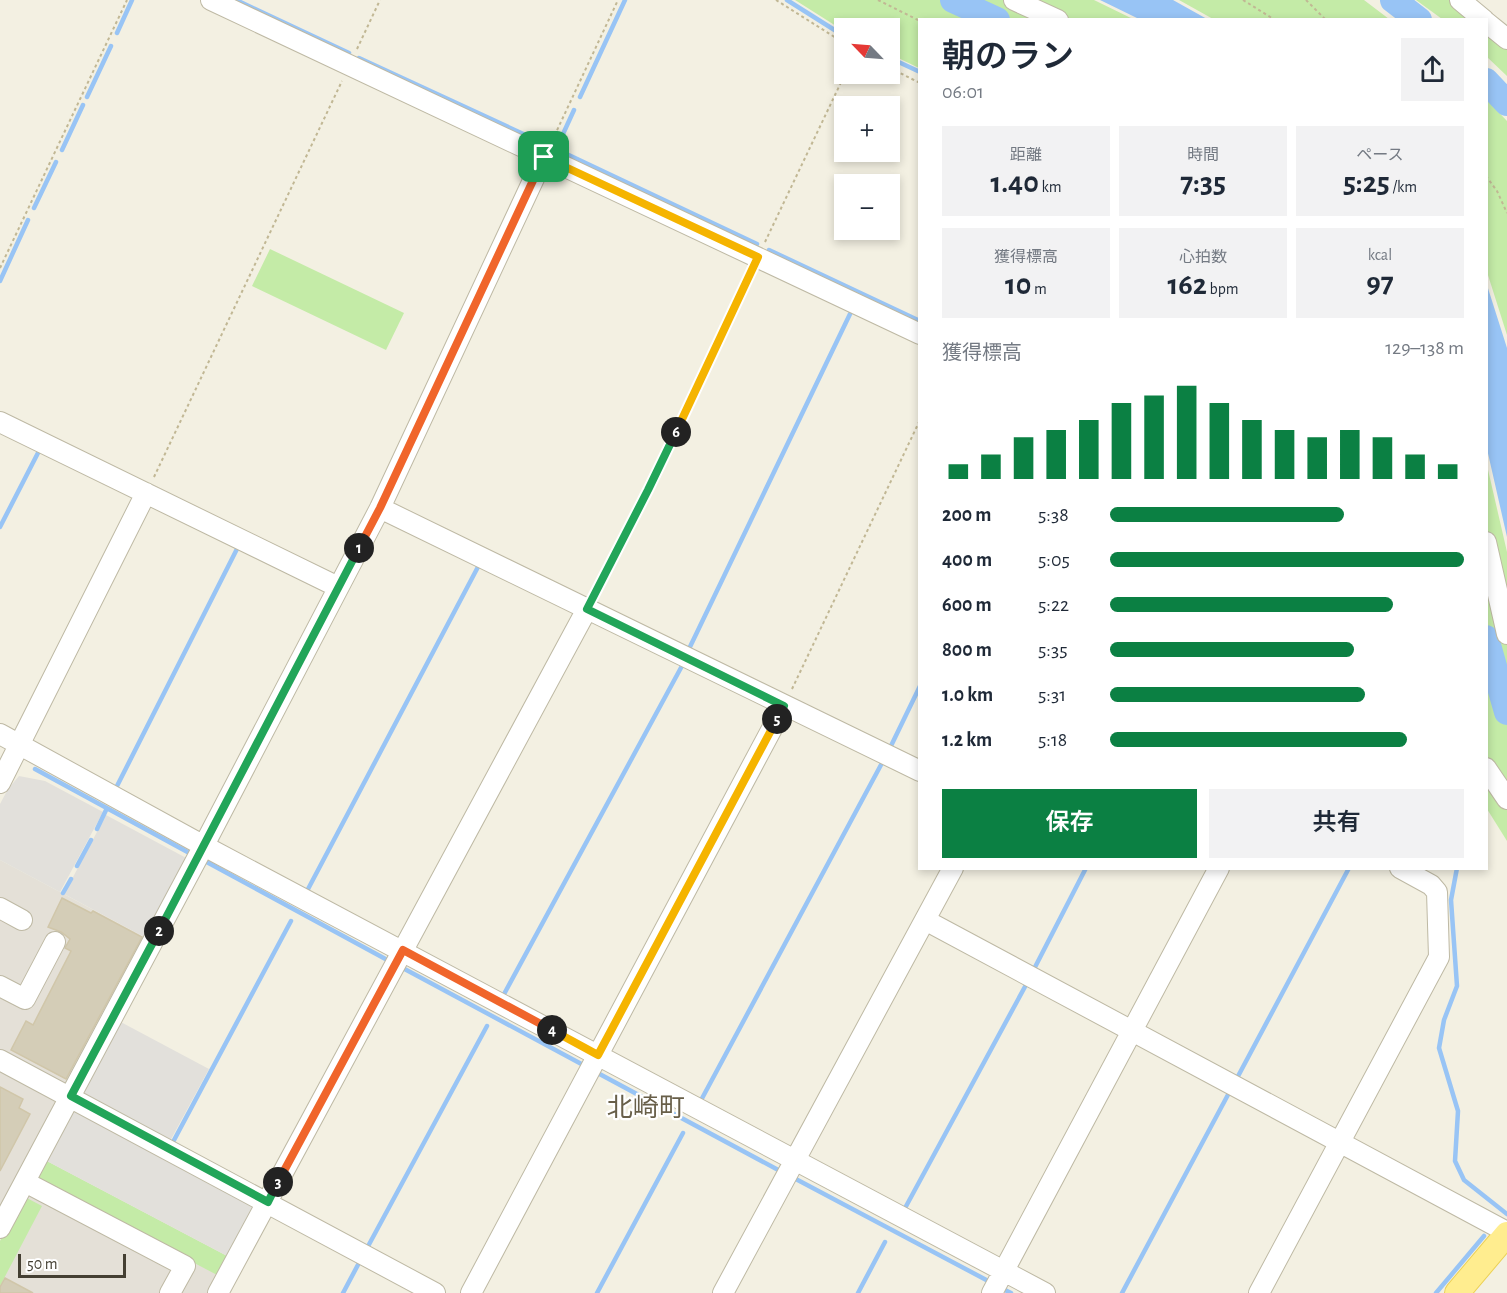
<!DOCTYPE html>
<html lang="ja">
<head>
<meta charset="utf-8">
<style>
  :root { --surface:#fff; --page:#f2f2f3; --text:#1f2937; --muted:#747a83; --accent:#0b8043 }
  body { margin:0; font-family:"Alegreya Sans","Noto Sans JP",sans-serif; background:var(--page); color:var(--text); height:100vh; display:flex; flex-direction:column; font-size:22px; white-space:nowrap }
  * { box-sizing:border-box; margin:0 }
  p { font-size:20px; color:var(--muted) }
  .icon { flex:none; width:33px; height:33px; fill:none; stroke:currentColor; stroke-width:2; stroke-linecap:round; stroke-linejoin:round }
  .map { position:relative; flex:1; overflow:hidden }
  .sheet { position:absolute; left:918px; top:18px; width:570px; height:852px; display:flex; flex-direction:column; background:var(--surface); border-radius:0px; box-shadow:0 3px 9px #0003 }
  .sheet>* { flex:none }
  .needle { width:39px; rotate:295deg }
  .fabs { position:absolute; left:834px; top:18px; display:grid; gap:12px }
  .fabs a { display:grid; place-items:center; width:66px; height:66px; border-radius:0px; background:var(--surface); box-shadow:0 3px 9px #0003; font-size:30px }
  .scale { position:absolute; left:18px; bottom:15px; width:108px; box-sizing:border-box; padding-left:6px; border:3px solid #443f32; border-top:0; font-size:16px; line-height:21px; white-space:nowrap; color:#443f32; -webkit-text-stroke:4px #fff; paint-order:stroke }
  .pin { position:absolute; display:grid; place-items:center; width:51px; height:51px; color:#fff; margin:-26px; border-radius:12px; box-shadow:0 3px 9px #0006 }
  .km { position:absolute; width:30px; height:30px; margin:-15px; border-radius:50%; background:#222; color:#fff; font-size:16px; line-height:30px; text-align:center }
  .round { display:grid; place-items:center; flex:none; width:63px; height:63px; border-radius:0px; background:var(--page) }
  .headline { display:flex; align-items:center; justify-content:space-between; height:102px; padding:0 24px }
  h1 { font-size:33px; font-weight:600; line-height:45px }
  .metrics { display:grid; grid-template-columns:repeat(3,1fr); gap:9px; height:102px; padding:6px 24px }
  .metrics div { display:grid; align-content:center; border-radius:0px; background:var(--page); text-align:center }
  .metrics b { font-size:30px; font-weight:600 }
  .metrics small { font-size:16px; font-weight:400 }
  .metrics p { font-size:16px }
  .chart { height:168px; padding:12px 24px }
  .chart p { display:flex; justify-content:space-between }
  .chart svg { width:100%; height:108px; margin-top:6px; stroke:var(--accent); stroke-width:6 }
  .cta { display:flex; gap:12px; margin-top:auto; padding:12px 24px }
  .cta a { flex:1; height:69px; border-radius:0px; background:var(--accent); color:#fff; font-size:24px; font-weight:600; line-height:69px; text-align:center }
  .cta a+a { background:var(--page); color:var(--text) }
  ul { padding:0 24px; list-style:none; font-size:20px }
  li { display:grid; grid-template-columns:96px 72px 1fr; align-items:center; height:45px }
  li i { height:15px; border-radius:8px; background:var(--accent) }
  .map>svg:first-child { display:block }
  .industrial { fill:#e4e0d7 }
  .green { fill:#c4eba7 }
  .parking { fill:#e2e0db }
  .water { fill:#98c4f5 }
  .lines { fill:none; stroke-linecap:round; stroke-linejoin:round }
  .stream { stroke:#98c4f5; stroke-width:4.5 }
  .river { stroke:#98c4f5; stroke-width:26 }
  .building { fill:#d4cdb7; stroke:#d0c6a9; stroke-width:1.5 }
  .minor-casing { stroke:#beb9a4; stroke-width:22 }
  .major-casing { stroke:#ecd156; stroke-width:26 }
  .path { stroke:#c1b794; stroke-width:2; stroke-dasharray:3 3; stroke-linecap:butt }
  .minor { stroke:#fff; stroke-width:20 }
  .major { stroke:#ffed8f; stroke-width:24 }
  .split-1-casing { stroke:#fff; stroke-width:12 }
  .split-2-casing { stroke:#fff; stroke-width:12 }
  .split-3-casing { stroke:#fff; stroke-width:12 }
  .split-4-casing { stroke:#fff; stroke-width:12 }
  .split-5-casing { stroke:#fff; stroke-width:12 }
  .split-6-casing { stroke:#fff; stroke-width:12 }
  .split-7-casing { stroke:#fff; stroke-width:12 }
  .split-1 { stroke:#f0652b; stroke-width:8 }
  .split-2 { stroke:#22a559; stroke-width:8 }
  .split-3 { stroke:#22a559; stroke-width:8 }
  .split-4 { stroke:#f0652b; stroke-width:8 }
  .split-5 { stroke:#f5b400; stroke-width:8 }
  .split-6 { stroke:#22a559; stroke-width:8 }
  .split-7 { stroke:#f5b400; stroke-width:8 }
  .labels { text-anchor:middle; stroke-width:4.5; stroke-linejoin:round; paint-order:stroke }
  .quarter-label { font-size:26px; fill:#685f49; stroke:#fff }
</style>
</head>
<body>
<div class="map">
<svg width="1507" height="1293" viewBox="0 0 1507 1293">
  <rect width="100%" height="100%" fill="#f3f0e2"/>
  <path class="industrial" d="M0,860L148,939L69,1089L0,1052Z
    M0,1067L58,1102L0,1212Z
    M43,1159L229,1257L211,1293H0V1241Z"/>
  <path class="green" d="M795,0H1094L1133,19L920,20L919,68L890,54V28H844V31Z
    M1179,0H1364L1389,19H1213Z
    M1416,0H1454L1477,19H1442Z
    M1486,28L1507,46V76L1487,57Z
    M1486,99L1507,121V335L1487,272Z
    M270,249L404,313L386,350L252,286Z
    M1486,461L1507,552V841L1487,809Z
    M43,1159L229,1257L219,1276L33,1178Z
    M23,1196L42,1206L0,1286V1241Z"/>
  <path class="parking" d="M19,776L45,781L103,812L60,892L0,860V804L8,789Z
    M106,815L190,860L148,939L64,894Z
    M117,1020L209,1069L170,1141L83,1093Z
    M70,1108L256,1206L229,1257L43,1159Z"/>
  <path class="water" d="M1100,0H1173L1207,19H1139Z
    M1486,282L1507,348V537L1487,449Z"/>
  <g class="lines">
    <path class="stream" d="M236,0L349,53
      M787,0L844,36
      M117,33L132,0
      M359,58L545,144
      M890,58L920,72
      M87,97L111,46
      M580,97L625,0
      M563,134L574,110
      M557,146L556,149L757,244
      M62,150L83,105
      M34,208L56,162
      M769,250L920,321
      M0,281L28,220
      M0,527L40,449
      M688,651L850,314
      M889,750L920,686
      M35,769L193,855
      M116,788L239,545
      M97,829L107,808
      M203,860L391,962
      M77,866L91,840
      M1457,868L1451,900L1457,986L1444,1020L1439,1048L1458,1111L1455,1161L1464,1180L1507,1214
      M307,891L479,565L477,564
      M63,893L71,879
      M399,966L587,1067
      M1033,971L1086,868
      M503,996L683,664
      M594,1071L782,1172
      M1236,1080L1349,868
      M699,1104L882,763
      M173,1142L291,921
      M792,1177L992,1283
      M904,1210L1027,983
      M366,1250L487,1026
      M999,1287L1011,1293
      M343,1293L360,1261
      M597,1293L683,1133
      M858,1293L885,1242
      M1122,1293L1230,1091
      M1436,1293L1484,1236"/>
    <path class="river" d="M953,0L997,20
      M1393,0L1419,20
      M1486,81L1507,103
      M1486,638L1507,712"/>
  </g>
  <path class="building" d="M62,898L91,913L93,911L142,937L66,1079L11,1050L26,1021L33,1025L71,951L65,948L70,939L61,932L48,927Z
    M0,1087L23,1099L19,1108L30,1114L0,1171Z
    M5,1278L33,1293H0V1287Z"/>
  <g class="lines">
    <g class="minor-casing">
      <path id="minor" d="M211,0L920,334
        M1014,0L1058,20
        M1460,0L1484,20
        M1486,22L1507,39
        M0,422L338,587
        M380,508L920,771
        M1486,542L1507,634
        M0,734L204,846L1045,1293
        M1486,768L1507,799
        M0,783L146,493
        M0,908L22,920
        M925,920L1507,1232
        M0,986L25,999L55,942
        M0,1060L435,1293
        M25,1182L185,1266L170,1293
        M0,1228L201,851L380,508L544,157
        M218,1293L587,609
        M471,1293L784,706
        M723,1293L953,868
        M992,1293L1219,868
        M1259,1293L1439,957L1437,892L1431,885L1400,868"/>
    </g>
    <g class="major-casing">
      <path id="major" d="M1457,1293L1507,1234"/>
    </g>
    <path class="path" d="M776,0L844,43
      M878,0L920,21
      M1243,0L1275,20
      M1306,0L1326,20
      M357,49L380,0
      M890,68L920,83
      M552,141L618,0
      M1486,176L1497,191L1507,213
      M765,242L845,74
      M0,268L127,0
      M154,477L342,81
      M595,593L649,490L751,271
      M792,689L920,420"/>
    <use href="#minor" class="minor"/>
    <use href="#major" class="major"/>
  </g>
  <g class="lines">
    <g class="split-1-casing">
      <path id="split-1" d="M359,548L380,508L544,157"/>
    </g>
    <g class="split-2-casing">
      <path id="split-2" d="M159,931L359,548"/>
    </g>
    <g class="split-3-casing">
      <path id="split-3" d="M159,931L71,1096L268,1202L278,1182"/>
    </g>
    <g class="split-4-casing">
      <path id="split-4" d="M278,1182L403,950L552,1030"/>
    </g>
    <g class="split-5-casing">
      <path id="split-5" d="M552,1030L598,1055L777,719"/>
    </g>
    <g class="split-6-casing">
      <path id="split-6" d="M676,432L648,490L587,609L784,706L777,719"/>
    </g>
    <g class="split-7-casing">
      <path id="split-7" d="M544,157L758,257L676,432"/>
    </g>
    <use href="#split-1" class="split-1"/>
    <use href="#split-2" class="split-2"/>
    <use href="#split-3" class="split-3"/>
    <use href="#split-4" class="split-4"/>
    <use href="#split-5" class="split-5"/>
    <use href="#split-6" class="split-6"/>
    <use href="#split-7" class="split-7"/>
  </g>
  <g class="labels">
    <g class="quarter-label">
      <text x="646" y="1116">北崎町</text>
    </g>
  </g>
</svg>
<div class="fabs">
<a><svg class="needle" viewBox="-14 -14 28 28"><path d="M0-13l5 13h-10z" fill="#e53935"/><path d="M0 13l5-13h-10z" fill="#747a83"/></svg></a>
<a>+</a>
<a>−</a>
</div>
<div class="scale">50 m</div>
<div class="pin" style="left:544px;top:157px;background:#1e9e55"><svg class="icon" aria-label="arrive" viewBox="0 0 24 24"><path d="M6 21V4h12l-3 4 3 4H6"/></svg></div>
<b class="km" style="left:359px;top:548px">1</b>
<b class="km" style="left:159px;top:931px">2</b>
<b class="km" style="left:278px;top:1182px">3</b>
<b class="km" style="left:552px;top:1030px">4</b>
<b class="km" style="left:777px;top:719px">5</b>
<b class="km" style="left:676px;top:432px">6</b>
<section class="sheet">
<div class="headline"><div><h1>朝のラン</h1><p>06:01</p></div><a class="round"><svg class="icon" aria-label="share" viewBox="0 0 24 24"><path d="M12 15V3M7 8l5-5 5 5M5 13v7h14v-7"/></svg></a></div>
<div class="metrics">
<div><p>距離</p><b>1.40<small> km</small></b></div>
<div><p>時間</p><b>7:35</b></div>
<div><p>ペース</p><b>5:25<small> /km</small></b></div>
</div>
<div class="metrics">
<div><p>獲得標高</p><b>10<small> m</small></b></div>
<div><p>心拍数</p><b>162<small> bpm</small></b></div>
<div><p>kcal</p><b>97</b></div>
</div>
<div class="chart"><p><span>獲得標高</span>129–138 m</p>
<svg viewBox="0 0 160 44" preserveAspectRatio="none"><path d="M5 44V38M15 44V34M25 44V27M35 44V24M45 44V20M55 44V13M65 44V10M75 44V6M85 44V13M95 44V20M105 44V24M115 44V27M125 44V24M135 44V27M145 44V34M155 44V38"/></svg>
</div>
<ul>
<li><b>200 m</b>5:38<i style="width:66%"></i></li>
<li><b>400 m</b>5:05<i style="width:100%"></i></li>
<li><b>600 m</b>5:22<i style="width:80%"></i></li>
<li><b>800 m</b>5:35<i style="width:69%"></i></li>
<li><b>1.0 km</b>5:31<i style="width:72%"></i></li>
<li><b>1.2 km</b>5:18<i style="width:84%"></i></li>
</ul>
<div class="cta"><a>保存</a><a>共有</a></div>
</section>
</div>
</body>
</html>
